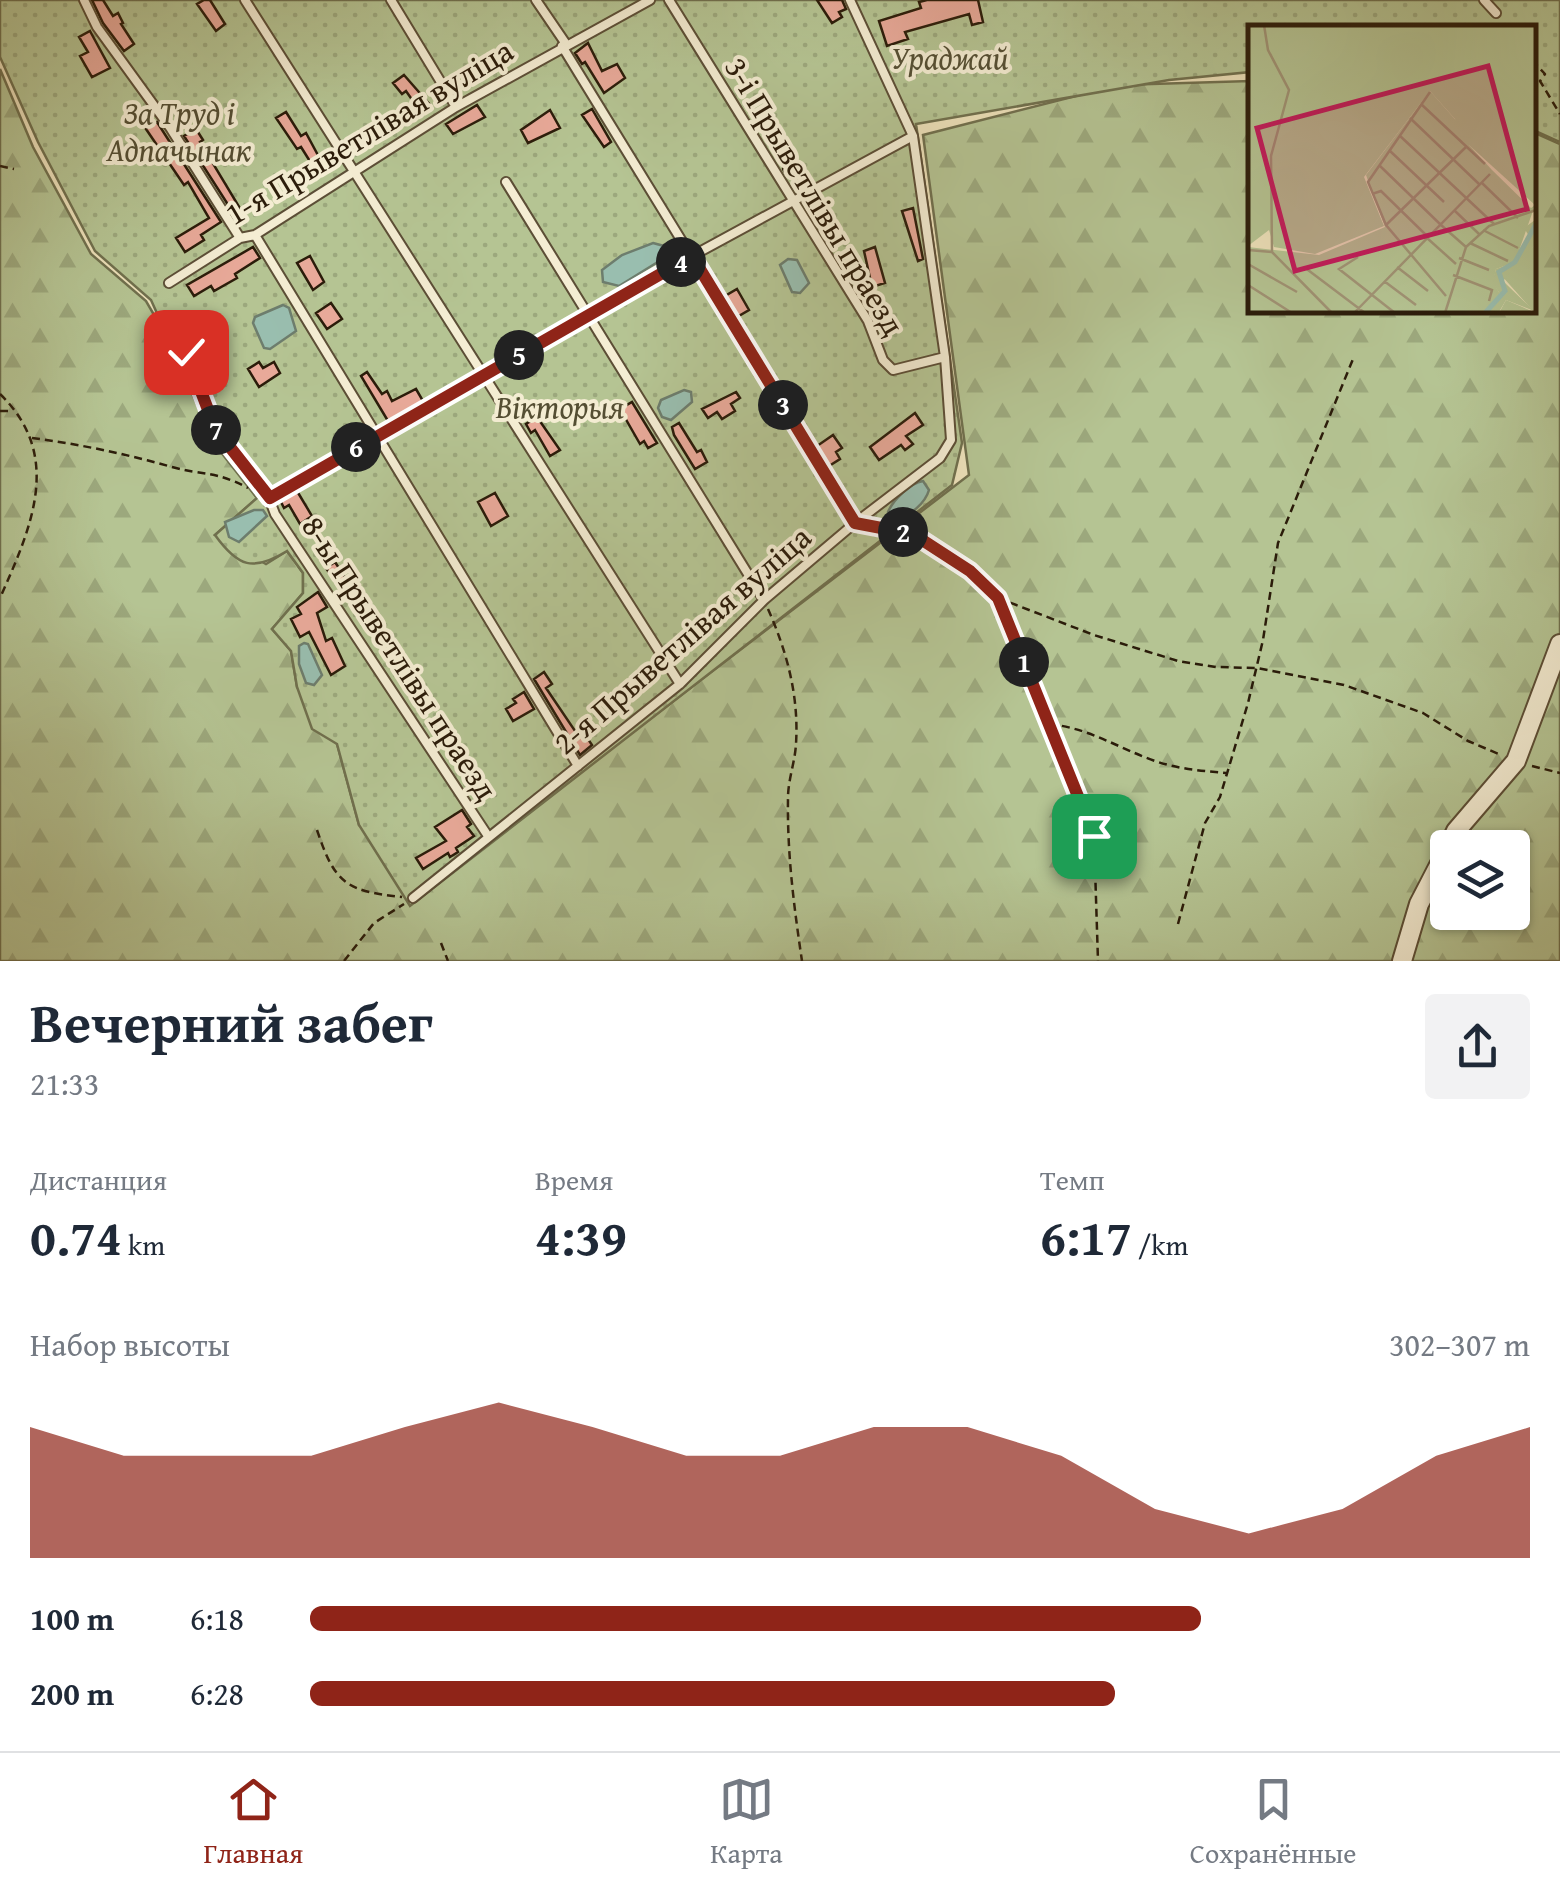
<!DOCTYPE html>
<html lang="ru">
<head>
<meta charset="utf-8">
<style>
  :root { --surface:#fff; --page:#f2f2f3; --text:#1f2937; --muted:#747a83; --line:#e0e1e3; --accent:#8f2418 }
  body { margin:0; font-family:"Gentium Book Plus",serif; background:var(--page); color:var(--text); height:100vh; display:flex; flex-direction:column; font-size:38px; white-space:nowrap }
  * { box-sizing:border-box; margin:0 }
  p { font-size:32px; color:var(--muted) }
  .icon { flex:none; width:55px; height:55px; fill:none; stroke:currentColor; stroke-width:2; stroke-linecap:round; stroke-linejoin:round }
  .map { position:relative; height:961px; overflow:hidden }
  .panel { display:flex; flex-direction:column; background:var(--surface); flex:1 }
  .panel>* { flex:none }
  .controls { position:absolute; left:1430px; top:830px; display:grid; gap:20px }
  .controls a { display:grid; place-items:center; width:100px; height:100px; border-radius:10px; background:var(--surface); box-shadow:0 2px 8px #0004; font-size:50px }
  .pin { position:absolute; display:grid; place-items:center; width:85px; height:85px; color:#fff; margin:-42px; border-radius:20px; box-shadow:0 5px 15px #0006 }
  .km { position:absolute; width:50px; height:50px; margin:-25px; border-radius:50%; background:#222; color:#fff; font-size:28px; line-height:50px; text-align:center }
  .round { display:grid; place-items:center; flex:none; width:105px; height:105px; border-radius:10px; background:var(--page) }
  .head { display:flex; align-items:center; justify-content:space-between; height:170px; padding:0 30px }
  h1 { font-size:55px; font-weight:600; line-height:75px }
  .metrics { display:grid; grid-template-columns:repeat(3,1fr); gap:15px; height:170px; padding:10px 30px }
  .metrics div { display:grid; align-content:center }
  .metrics b { font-size:50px; font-weight:600 }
  .metrics small { font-size:28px; font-weight:400 }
  .metrics p { font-size:28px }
  .chart { height:280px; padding:20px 30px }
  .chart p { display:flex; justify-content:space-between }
  .chart svg { width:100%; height:180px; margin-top:10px; fill:var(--accent); opacity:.7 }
  ul { padding:0 30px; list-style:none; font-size:32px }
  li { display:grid; grid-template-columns:160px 120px 1fr; align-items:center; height:75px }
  li i { height:25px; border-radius:12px; background:var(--accent) }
  .tab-bar { display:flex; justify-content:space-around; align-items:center; height:140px; border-top:2px solid var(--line); background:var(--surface); font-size:28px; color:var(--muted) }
  .tab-bar a { display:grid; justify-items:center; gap:5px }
  .tab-bar .selected { color:var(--accent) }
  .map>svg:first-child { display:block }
  .forest { fill:url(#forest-firs); stroke:#70704e; stroke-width:2.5; fill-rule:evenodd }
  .park { fill:url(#park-dots); stroke:#70704e; stroke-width:2.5 }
  .water { fill:#99beaf; stroke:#6d7d6d; stroke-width:2.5 }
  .building { fill:#e8a999; stroke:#2b1c0a; stroke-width:2.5 }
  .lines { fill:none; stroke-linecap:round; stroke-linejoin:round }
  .service-casing { stroke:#5c4e36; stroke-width:12 }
  .tertiary-casing { stroke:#5c4e36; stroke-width:22 }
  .path { stroke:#2b1c0a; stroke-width:2.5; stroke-dasharray:8 5; stroke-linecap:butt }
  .service { stroke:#f4edd3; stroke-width:8 }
  .tertiary { stroke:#f4edd3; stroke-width:18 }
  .route-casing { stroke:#fff; stroke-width:20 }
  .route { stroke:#8f2418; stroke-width:12 }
  .labels { text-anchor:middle; stroke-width:8; stroke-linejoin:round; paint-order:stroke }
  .park-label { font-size:32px; font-style:italic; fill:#544e33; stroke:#f4edd3 }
  .street-label { font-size:32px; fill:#2b1c0a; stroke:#f4edd3 }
  .inset-river { fill:none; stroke:#99beaf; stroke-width:5 }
  .inset-road { fill:none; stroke:#a09375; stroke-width:2.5 }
  .view { fill:#c2185b; fill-opacity:0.15; stroke:#c2185b; stroke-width:5 }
  .inset-edge { fill:none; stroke:#2b1c0a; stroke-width:5 }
</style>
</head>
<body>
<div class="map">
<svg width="1560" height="961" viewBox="0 0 1560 961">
  <defs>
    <pattern id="forest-firs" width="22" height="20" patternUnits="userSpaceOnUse" patternTransform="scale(2.5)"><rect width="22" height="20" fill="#b5c493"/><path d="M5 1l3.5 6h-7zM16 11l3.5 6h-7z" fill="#9ca87d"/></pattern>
    <pattern id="park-dots" width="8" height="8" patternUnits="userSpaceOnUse" patternTransform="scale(2.5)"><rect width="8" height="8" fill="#b5c493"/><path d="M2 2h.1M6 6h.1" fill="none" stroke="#9ca87d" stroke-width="1.8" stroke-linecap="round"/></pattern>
  </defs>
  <rect width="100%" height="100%" fill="#eee3bc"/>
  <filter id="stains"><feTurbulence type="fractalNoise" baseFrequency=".002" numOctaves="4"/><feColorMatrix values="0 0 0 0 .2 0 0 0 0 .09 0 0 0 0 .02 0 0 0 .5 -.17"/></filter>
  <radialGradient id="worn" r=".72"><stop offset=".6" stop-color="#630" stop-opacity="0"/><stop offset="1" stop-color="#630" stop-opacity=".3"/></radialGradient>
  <path class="forest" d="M0,69L33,147L91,254L146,301L171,344L213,442L257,498L215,535L266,564L287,551L303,573V593L272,629L291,651L297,687L337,744L359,825L489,842L969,475L923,135L1119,85L1250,81V310H1532L1533,132L1560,144V961H0ZM1448,848H1512V912H1448Z"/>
  <path class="park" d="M0,0H1560V142L1533,130L1532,28H1250V72L1169,80L916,124L962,443L952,485L410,906L359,825L337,744L312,729L297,687L291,651L272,629L303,593V573L287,551C253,572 238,567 215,535L257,498L214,439L151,300L95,251L38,142L0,57Z"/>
  <path class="water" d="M653,243L664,246L661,260L619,286L603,282L602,270L622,255Z
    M788,259L797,260L809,283L800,293L792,292L780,265Z
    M283,305L289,308L296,331L270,349L264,348L253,323L255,317Z
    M684,390L691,392L692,402L671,420L662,417L658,408L661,400Z
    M923,481L929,490C925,504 910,515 897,520L888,512C893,500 910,483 923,481Z
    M254,510H263L267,516L239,542L229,537L225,522Z
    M304,643L308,644L322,675L314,685L306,683L299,664V646Z"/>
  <path class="building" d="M92,0H103L113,16L118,13L123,23L121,24L134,44L124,51L103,23Z
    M204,0H210L225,24L216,31L197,4Z
    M817,0H842L846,9L839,12L842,17L832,23Z
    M927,0H978L983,22L972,25L969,14L905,32L908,39L887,46L879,21L921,8L919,2Z
    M90,31L110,68L92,77L80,56L88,52L79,37Z
    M588,43L602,71L617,64L625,78L604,93L585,62L582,64L575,53Z
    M404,75L432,107L422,114L406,91L402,94L393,83Z
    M477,105L485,117L453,134L446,124Z
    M592,109L611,142L604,147L582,115Z
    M550,110L560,128L528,143L521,130Z
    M286,112L301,136L306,133L319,157L324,154L329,162L316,171L301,147L297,149L276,118Z
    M157,122L221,222L201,235L204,240L185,252L176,238L209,218L188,182L184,185L146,129Z
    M196,129L203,140L200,142L241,210L234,214L184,136Z
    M786,149L802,169L801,178L786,175L783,169Z
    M913,208L923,259L918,261L902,211Z
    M253,247L260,258L235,274L237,278L214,291L211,286L194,296L187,285Z
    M875,247L885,283L872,287L864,251Z
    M310,256L324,282L313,290L297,263Z
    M737,289L749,310L737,317L725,296Z
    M331,303L342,319L327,329L316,313Z
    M259,362L263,368L274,362L280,373L259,387L248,369Z
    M367,372L382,394L387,391L392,401L416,389L423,401L388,421L361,376Z
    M736,392L740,398L731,404L735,411L722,419L717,412L708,418L702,409Z
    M632,402L657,443L648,448L644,441L640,444L620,409Z
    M915,413L923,425L906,436L913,444L905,450L901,445L879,460L870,447Z
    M537,417L560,450L550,456L535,430L531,433L526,424Z
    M679,423L697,452L701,450L707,462L695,469L674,435L672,427Z
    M833,435L842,448L836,452L840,459L829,466L817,446Z
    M297,491L312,516L300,524L289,505L284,508L280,500Z
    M495,493L508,516L491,526L478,502Z
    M335,562L355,593L358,602L352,606L326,568Z
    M318,592L327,607L317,613L326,641L332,638L345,666L331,675L309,632L300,637L291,619L301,614L297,607Z
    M544,672L552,684L546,688L575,731L584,733L592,745L580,755L534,679Z
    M524,692L534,709L513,721L506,709L516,703L513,699Z
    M462,810L471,824L467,827L474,836L456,848L458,852L450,857L448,853L423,869L416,858L446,841L435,827Z"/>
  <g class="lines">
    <g class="service-casing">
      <path id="service" d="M84,0L97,27L171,129L240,238
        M245,0L680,684
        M391,0L456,107
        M536,0L566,44
        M669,0L868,321L883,360L893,370L945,357
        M1484,0L1496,13
        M562,46L855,523
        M506,182L764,600
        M255,235L578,766
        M169,283L240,238L255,235L456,107L650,0
        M186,352L215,428L269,498L275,514L488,836
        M269,498L692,256L913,136
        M413,898L680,684L764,600L855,523L940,458L951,440L945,357L913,136L850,0"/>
    </g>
    <g class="tertiary-casing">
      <path id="tertiary" d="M1448,848L1456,831L1516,761L1560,644
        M1402,961L1419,904L1448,848"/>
    </g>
    <path class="path" d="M1532,60L1545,74L1540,81L1560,114
      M0,166L14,169
      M0,394C64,456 31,528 0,598
      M0,411H13
      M32,438C79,444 126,454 172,467C204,476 214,470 248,488
      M869,526L913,534L940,549L998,598L1094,836L1098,961
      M998,598L1094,635L1178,661L1216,667L1257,668L1344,685L1423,713L1468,741L1501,755
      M768,609C787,652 799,696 796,744C795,762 788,780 788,798C787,853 794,907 802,961
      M1049,724C1089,728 1118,748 1155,761C1178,769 1202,771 1226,773
      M1532,766L1560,773
      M317,830C335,884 346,891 402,897
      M1178,924L1205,823L1220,797L1248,703L1263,640L1278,543L1353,359
      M441,943L448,961
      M344,961L374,923L404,904"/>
    <use href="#service" class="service"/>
    <use href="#tertiary" class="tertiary"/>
  </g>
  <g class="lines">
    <g class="route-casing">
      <path id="route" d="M186,352L215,428L270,498L692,256L855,523L913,534L970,571L998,598L1094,836"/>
    </g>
    <use href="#route" class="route"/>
  </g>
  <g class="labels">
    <g class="park-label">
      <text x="950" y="69">Ураджай</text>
      <text x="179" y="124">За Труд і<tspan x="179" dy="37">Адпачынак</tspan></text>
      <text x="560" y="418">Вікторыя</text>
    </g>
    <g class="street-label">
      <text transform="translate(369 132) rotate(-31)" y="11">1-я Прыветлівая вуліца</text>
      <text transform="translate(815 196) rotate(59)" y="11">3-і Прыветлівы праезд</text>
      <text transform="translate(682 640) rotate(-41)" y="11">2-я Прыветлівая вуліца</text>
      <text transform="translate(400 658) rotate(57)" y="11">8-ы Прыветлівы праезд</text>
    </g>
  </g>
  <g transform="translate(1248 25)">
    <rect width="288" height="288" fill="#eee3bc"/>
    <path d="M0,0H287V180L211,111L207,94L182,66L116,152L136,201L67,229L26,222L21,205L0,221ZM287,195V220L255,256L286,286L258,275L251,287L238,288L252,269L244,257L248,244L267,237L281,211L276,203Z" fill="#b5c493"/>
    <path d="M182,66L213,101L211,111L226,113L221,120L244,145L283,183L287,180L267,237L248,244L245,257L252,269L238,287H0V222L71,230L137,202L118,150ZM287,220V287L251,288L258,275L286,287L253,250Z" fill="#b5c493"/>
    <path class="inset-river" d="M237,288L257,266L251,247L267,237L288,199"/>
    <path class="inset-road" d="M16,0L20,25L41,65L23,131L24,227M182,67L120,157L138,200L198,271M173,79L237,139M162,93L231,159M151,110L246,199M141,125L196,177M131,140L193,200M234,158L270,193M124,169L133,166L180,212M207,186L231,209M138,200L219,121M193,200L218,222M235,205L270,223M179,213L208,239M222,218L260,236M0,225L24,227L84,288M110,232L91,244L147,288M211,233L241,245M0,239L49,267M56,242L117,288M149,242L180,266M205,250L244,265L241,276M136,256L168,280M0,260L44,288M106,288L242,149M197,288L218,222L241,201L288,185"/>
    <path class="view" d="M240,41L279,184L47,246L9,103Z"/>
    <rect width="288" height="288" class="inset-edge"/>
  </g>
  <rect width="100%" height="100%" filter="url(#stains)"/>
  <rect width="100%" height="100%" fill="url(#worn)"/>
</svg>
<div class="controls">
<a><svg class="icon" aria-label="layers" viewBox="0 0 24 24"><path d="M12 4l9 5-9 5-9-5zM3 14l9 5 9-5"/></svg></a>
</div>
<div class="pin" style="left:1094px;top:836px;background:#1e9e55"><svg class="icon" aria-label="arrive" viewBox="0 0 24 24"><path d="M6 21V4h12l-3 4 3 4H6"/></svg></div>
<div class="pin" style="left:186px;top:352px;background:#d93025"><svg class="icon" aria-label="check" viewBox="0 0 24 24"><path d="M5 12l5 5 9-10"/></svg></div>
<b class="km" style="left:1024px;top:662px">1</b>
<b class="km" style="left:903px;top:532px">2</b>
<b class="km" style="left:783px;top:405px">3</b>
<b class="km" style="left:681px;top:262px">4</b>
<b class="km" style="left:519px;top:355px">5</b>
<b class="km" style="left:356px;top:447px">6</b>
<b class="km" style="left:216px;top:430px">7</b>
</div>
<section class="panel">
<div class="head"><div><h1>Вечерний забег</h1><p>21:33</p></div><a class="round"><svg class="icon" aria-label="share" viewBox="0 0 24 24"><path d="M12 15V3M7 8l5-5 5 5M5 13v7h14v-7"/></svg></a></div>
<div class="metrics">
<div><p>Дистанция</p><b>0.74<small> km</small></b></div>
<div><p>Время</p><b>4:39</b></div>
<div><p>Темп</p><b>6:17<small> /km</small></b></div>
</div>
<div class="chart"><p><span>Набор высоты</span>302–307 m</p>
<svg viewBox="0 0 160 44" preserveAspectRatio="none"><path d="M0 44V12L10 19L20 19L30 19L40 12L50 6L60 12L70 19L80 19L90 12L100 12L110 19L120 32L130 38L140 32L150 19L160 12V44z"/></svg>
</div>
<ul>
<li><b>100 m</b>6:18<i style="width:73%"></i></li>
<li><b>200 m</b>6:28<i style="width:66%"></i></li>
</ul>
</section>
<nav class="tab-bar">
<a class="selected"><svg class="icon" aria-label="home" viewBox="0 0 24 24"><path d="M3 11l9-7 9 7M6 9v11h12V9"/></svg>Главная</a>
<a><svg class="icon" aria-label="map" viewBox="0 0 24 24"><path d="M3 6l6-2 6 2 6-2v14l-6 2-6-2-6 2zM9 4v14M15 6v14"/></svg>Карта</a>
<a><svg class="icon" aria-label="saved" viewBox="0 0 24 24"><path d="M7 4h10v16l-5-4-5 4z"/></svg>Сохранённые</a>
</nav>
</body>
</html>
